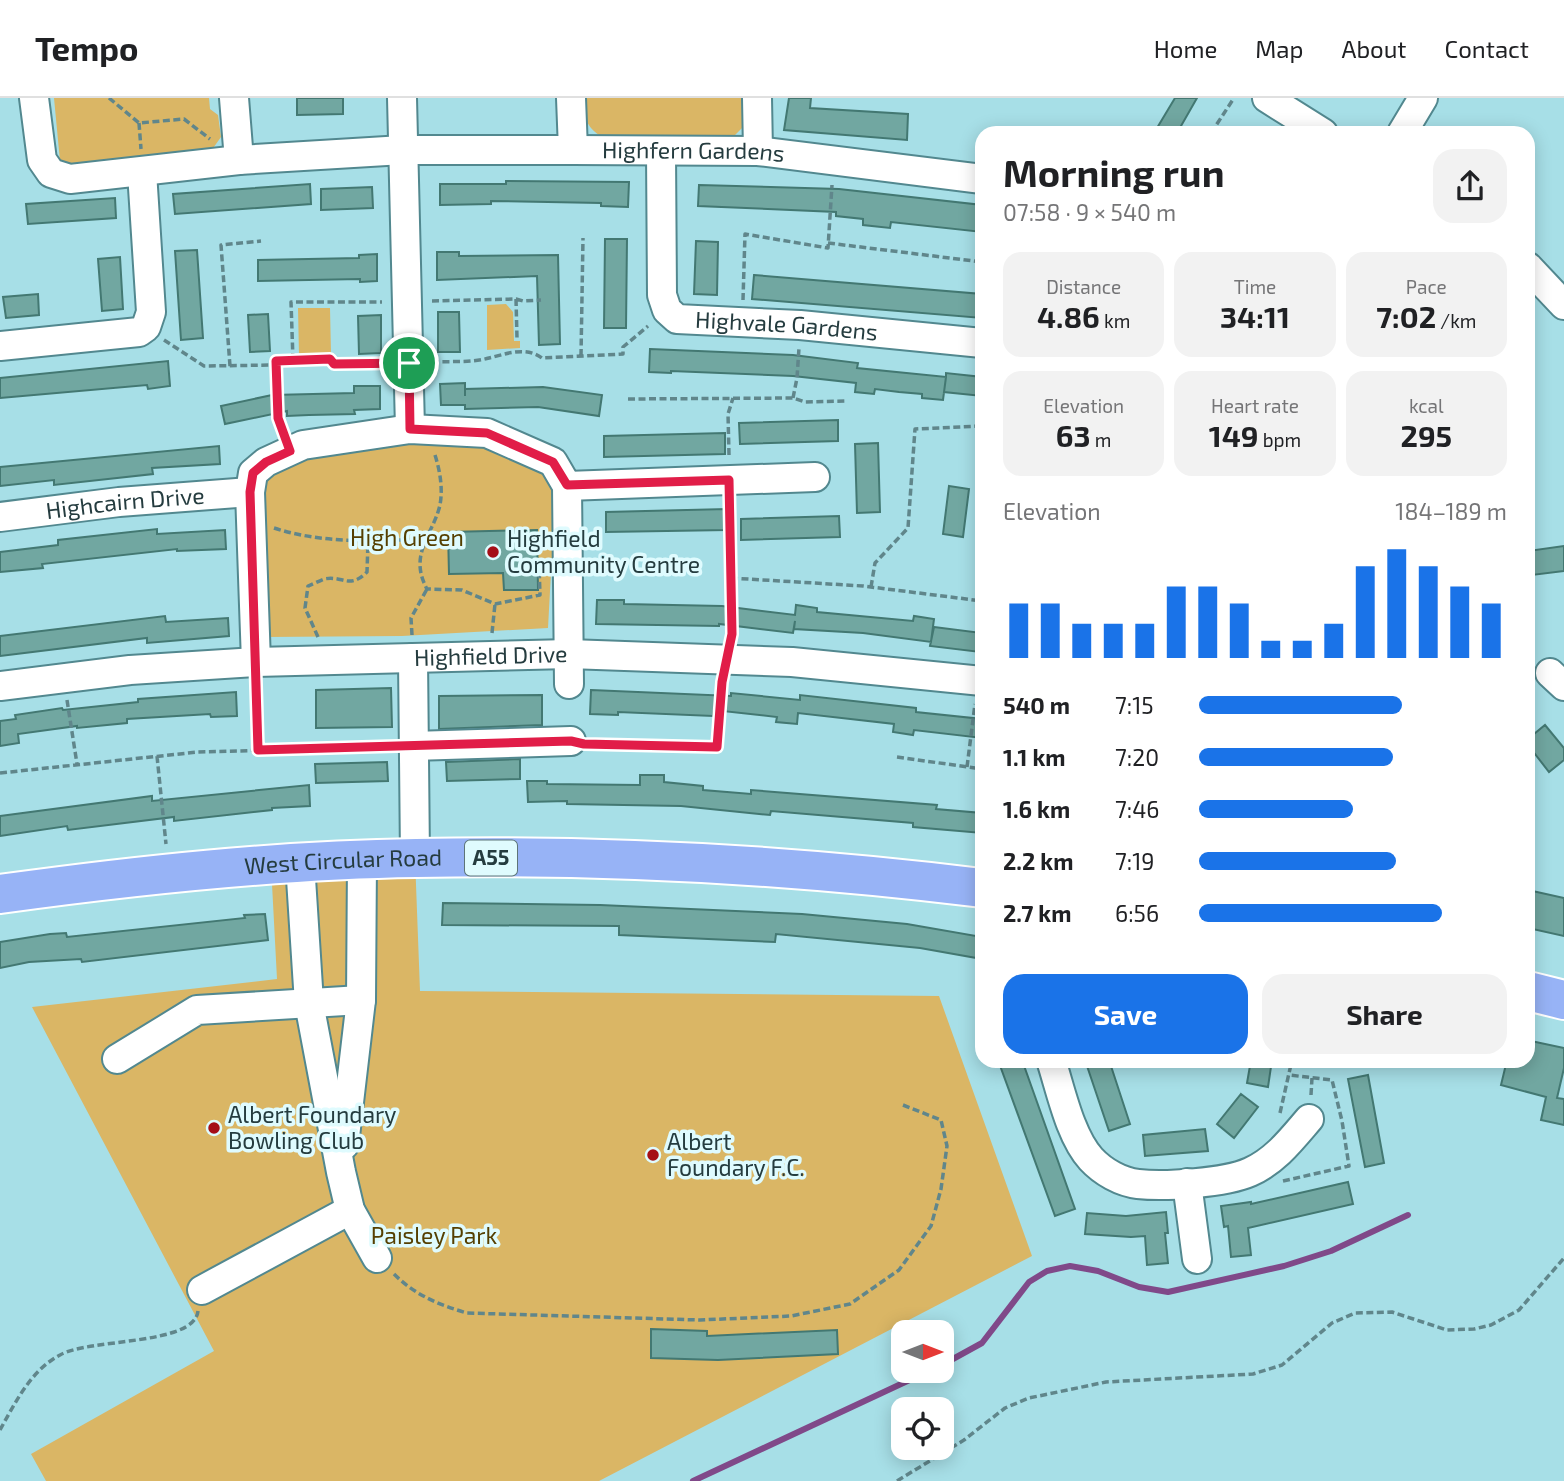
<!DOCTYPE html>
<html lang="en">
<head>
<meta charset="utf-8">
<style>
  :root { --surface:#fff; --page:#f2f2f2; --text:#202124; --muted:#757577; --line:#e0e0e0; --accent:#1a73e8 }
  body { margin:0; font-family:"Exo 2",sans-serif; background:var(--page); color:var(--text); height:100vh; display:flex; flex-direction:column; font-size:26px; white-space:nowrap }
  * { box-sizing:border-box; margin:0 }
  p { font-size:23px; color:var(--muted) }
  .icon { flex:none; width:38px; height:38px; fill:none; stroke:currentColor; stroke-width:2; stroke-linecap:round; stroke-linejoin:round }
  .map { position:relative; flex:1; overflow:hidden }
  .side { position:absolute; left:975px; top:28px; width:560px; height:942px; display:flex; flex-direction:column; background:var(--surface); border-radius:21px; box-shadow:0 4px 18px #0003 }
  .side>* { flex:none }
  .needle { width:46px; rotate:90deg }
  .controls { position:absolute; left:891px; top:1222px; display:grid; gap:14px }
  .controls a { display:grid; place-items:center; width:63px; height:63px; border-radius:14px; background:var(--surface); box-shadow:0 4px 18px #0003; font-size:35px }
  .pin { position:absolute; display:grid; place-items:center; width:60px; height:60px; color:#fff; margin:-30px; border:4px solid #fff; border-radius:50%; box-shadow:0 2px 7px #0007 }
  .round { display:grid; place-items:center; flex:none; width:74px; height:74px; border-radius:21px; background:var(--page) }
  .overview { display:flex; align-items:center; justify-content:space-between; height:119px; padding:0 28px }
  h1 { font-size:38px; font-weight:700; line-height:52px }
  .metrics { display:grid; grid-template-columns:repeat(3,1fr); gap:10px; height:119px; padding:7px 28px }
  .metrics div { display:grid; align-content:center; border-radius:18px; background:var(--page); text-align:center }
  .metrics b { font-size:30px; font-weight:700 }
  .metrics small { font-size:19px; font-weight:400 }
  .metrics p { font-size:19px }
  .chart { height:196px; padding:14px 28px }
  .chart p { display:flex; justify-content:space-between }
  .chart svg { width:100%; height:126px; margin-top:7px; stroke:var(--accent); stroke-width:6 }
  .action { display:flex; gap:14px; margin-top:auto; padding:14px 28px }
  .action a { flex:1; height:80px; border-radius:21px; background:var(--accent); color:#fff; font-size:28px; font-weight:700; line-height:80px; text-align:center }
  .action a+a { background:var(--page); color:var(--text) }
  ul { padding:0 28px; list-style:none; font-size:23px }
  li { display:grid; grid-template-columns:112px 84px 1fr; align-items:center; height:52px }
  li i { height:18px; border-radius:9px; background:var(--accent) }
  header { display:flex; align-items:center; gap:42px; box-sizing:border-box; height:98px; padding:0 35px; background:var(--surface); border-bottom:2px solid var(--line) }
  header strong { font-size:33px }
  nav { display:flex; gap:38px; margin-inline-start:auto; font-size:24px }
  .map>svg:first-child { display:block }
  .green { fill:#dab665 }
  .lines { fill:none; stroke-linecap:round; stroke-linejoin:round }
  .stream { stroke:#804989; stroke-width:6 }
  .building { fill:#71a7a1; stroke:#437872; stroke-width:2 }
  .minor-casing { stroke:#52888f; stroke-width:32 }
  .highway-casing { stroke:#fff; stroke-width:42 }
  .path { stroke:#60868b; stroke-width:3.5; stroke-dasharray:7 3.5; stroke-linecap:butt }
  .minor { stroke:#fff; stroke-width:28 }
  .highway { stroke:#97b3f6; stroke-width:38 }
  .route-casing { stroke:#fff; stroke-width:14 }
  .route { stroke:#e11d48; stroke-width:9 }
  .poi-dot { fill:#a50e17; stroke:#dffbfe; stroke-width:2.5 }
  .labels { text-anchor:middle; stroke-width:7; stroke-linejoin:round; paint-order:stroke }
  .shield { fill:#dffbfe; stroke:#5d7578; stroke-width:2 }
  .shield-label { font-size:21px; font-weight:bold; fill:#253c3f }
  .street-label { font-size:23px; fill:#253c3f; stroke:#dffbfe }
  .park-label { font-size:23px; fill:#553f01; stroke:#dffbfe }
  .poi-label { font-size:23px; fill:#253c3f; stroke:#dffbfe; text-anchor:start }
</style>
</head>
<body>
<header>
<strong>Tempo</strong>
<nav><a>Home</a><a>Map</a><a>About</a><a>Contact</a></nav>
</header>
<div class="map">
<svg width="1564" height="1383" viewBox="0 0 1564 1383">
  <rect width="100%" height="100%" fill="#a7dfe7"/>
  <path class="green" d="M54,0H209L210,11L218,17L221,39L211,53L77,69L60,63Z
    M583,0H742L743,29L734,38L602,39C585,28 584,19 583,0Z
    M506,206L513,214L514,243H520V250L487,252V207Z
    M298,210H330L331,256L299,257Z
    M401,341L480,346L546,375L555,400L548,530L402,538L265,539L258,381L297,358Z
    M415,760L420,893L939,898L1032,1158L599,1383H46L31,1356L214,1253L32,909L277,881L271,767Z"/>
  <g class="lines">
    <path class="stream" d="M942,1267L982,1245L1029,1184L1047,1173L1070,1168L1098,1173L1139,1189L1168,1194L1284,1168L1331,1153L1408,1117
      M693,1383L931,1272"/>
  </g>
  <path class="building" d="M297,0H343V16L297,17Z
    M789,0H811L810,10L908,16L907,42L784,32Z
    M1175,0H1197L1177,35H1154Z
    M506,83L629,84L628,109L601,108V105L491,103V106L440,107V86H506Z
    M310,86L311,106L175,116L173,96Z
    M699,87L839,91L982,107V134L891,124L890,130L863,127V121L836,118V114L698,108Z
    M372,89L373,110L321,112V91Z
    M115,100L116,120L28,126L26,106Z
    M605,141H627L626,230H604Z
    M696,143L718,144L717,197L694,196Z
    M197,152L203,240L181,242L175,153Z
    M437,154H459V158L558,157L560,246L539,247L537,178L437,182Z
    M377,156V183L360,184V181L258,183V162L359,160V157Z
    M120,159L123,211L102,213L98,161Z
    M754,177L982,196V220L752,201Z
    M38,196L39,217L6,220L3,199Z
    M438,214H459L460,254H438Z
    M268,216L270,253L250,254L248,217Z
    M381,217V255L359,256L358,218Z
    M650,251L793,257L858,265L857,270L946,279V275L982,279V298L944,294L946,279L943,302L922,300V296L899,294L875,291L874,296L855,294L856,285L793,278L671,273V275L649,274Z
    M168,263L170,288L148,291L147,287L0,300V280Z
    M465,285V298V291L543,289L602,297L599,318L538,309L465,311V307H441L440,286Z
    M354,288H380V311L354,312L355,316L309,317L287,318V313L225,326L221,308L272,297L354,295Z
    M838,322V343L740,346L739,325Z
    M725,335V356L604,359V338Z
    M878,345L880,414L857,415L855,346Z
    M219,348L220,366L152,370L153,376L54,387V382L0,388V369Z
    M949,388L969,391L963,439L943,436Z
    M727,411V432L606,434V414Z
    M839,418L840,439L741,442V421Z
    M157,431V436L225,432L226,451L177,453V451L42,466L43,470L0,474V454L58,447V442Z
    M537,432L538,492H504L503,475L449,476L448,434Z
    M1564,448V473L1532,477L1528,453Z
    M597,502H624V506L722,508L795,517L796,507L817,510V514L913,523L914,518L934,521L931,544L863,535L794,531L795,523L793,535L719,526V528L596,526Z
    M165,518L166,524L228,520L229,538L147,545V540L0,558V538Z
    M934,529L982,535L980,554L930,548Z
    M391,590L392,629L316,630V592Z
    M591,592L731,598V595L800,602V597L916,610V614L982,621V640L914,632L913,637L893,634L894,626L798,615L797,626L776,624L777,619L714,612L713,618L618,614V617L590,616Z
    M236,594L237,618L211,619L210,616L127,621V625L77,630V628L18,636L19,645L0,648V623L16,621L15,617L62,610L63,612L138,604V601Z
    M542,597V627L439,631V598Z
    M1545,627L1564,650V662L1549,674L1528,647V641Z
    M520,661V681L447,683L446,664Z
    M387,664L388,683L316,685L315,666Z
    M640,677H664V684L703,688V692L751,696V692L937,707L936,711L982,715V735L913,729V725L771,713L770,717L681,708L567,706V703L528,704L527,683H547V686L640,687Z
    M309,687L310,708L272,710V712L174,723V719L68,732L67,728L0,738V718L152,698V703Z
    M1528,792L1564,800V838L1528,830Z
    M443,805L600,807L802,816L907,826L982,839V861L920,850L776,836L775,844L619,837V828L442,827Z
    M265,816L268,842L82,864L81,861L29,864L0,870V844L50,836L66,835L67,839L245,820L244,817Z
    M1531,943L1564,950V970L1557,1000L1564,1001V1027L1541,1022L1546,999L1501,987L1507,962H1528Z
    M998,962H1022L1075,1111L1055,1118Z
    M1085,962H1109L1130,1026L1109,1033Z
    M1251,962H1272L1268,989L1247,985Z
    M1368,977L1384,1065L1365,1069L1348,981Z
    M1241,996L1258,1009L1234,1040L1217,1026Z
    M1205,1031L1208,1053L1145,1058L1143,1037Z
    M1348,1084L1353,1106L1248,1130L1251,1157L1231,1159L1228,1128L1224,1129L1221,1108L1251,1104V1106Z
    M1166,1114L1168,1135H1165L1168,1165L1147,1167L1145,1138L1131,1139L1085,1136L1087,1115L1126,1118Z
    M651,1231L707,1233V1238L837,1232L838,1256L718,1262L651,1260Z"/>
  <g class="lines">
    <g class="minor-casing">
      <g id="minor">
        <path id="s1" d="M34,0L42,62L51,75L70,81L239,62L403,52H573L758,53L982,81"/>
        <path d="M234,0L239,62"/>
        <path d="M402,0L410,331"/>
        <path d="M571,0L573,52"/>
        <path d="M757,0L758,53"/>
        <path d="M1267,0L1323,35"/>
        <path d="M1402,35L1423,0"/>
        <path id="s2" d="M661,54L662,197L667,212L677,221L800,227L982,245"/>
        <path d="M1528,169L1564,207"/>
        <path d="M0,248L139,234L146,229L151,214L142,74"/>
        <path d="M567,388L815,379"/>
        <path id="s3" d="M0,419L119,404L250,394"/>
        <path d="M413,560L415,760"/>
        <path d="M256,564L250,394L253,375L266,364L303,347L410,331L487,335L553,364L567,388L569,586"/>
        <path d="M1550,575L1564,588"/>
        <path id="s4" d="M0,588L130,572L256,564L569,556L792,564L982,583"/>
        <path d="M413,648L571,643"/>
        <path d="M300,765L309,905L341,1074L350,1112L377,1160"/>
        <path d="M117,961L197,912L361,902"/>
        <path d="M1051,962C1061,993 1070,1038 1091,1061C1103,1074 1121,1084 1138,1086C1165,1089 1225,1085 1250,1074C1275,1063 1291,1042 1309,1021"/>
        <path d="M344,1047L361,902L362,762"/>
        <path d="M1187,1085L1197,1161"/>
        <path d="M202,1192L350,1112"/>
      </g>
    </g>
    <g class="highway-casing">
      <g id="highway">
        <path id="s5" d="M0,796C138,777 277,762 416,760C605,756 794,767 982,790"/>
        <path d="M1528,893L1564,902"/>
      </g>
    </g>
    <path class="path" d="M109,0L139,25L184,21L210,41
      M139,25L141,51
      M1211,35L1234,0
      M828,145L982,164
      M516,201L523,203L541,202
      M743,202L745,136L828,150L832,87
      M432,203L516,201L517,240
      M164,242L204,268L276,267
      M581,258L583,140
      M293,262L291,204H382
      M432,264C450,263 472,265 489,260C506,256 526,248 542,260L623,256V249L648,228
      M230,268L221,147L261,143
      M793,300L797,280L799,250
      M628,301L793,300L805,304L845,303
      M282,331L278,320L276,263L329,261L334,266L386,265
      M435,357C440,373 443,390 440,407C433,437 408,456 427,491L462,492L495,506L540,497L539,467H543
      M729,357L728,316L733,300
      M730,407L731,539
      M274,430C323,446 374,443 424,441
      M731,480L863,488L982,503
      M871,489L875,465L908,430L915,331L982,328
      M492,535L495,506
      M412,537L411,520L427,491
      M318,539L305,510L308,488C313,486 319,483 324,481C343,477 349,492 367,474L368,444
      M256,587L258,652
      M67,602L77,666
      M594,646L717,649L722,585
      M157,658L166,746
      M897,659L982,671
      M967,669L975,606
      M0,675L198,654L390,649
      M1311,997L1312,980
      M1280,1015L1292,962
      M1283,1083L1349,1068L1342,1023L1332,982L1289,977
      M394,1176C415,1197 439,1207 467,1215L700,1222L791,1218L850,1206L899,1172L931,1128L941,1091L947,1048L941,1022L903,1007
      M0,1332C15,1305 31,1272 60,1257C89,1240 194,1248 198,1213
      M897,1383L964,1342L1005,1310L1029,1300L1106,1284L1253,1276L1282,1267L1332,1225L1355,1215L1392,1214L1447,1232L1474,1231L1491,1227L1519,1212L1564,1160"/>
    <use href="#minor" class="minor"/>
    <use href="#highway" class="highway"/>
  </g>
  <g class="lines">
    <g class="route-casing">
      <path id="route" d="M330,261L334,266L409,265L410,331L487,335L553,364L567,387L729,382L732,536L722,584L717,649L584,646L571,643L258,652L250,394L253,375L266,364L290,353L278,320L276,263Z"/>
    </g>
    <use href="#route" class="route"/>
  </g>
  <g class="poi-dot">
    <circle cx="493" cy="454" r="7"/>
    <circle cx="214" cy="1030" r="7"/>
    <circle cx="653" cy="1057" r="7"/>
  </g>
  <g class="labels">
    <rect class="shield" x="465" y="742.5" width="52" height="35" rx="5"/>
    <g class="shield-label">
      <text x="491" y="767">A55</text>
    </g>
    <g class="street-label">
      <text dy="8" stroke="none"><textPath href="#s1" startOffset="723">Highfern Gardens</textPath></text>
      <text dy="8" stroke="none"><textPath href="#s2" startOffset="282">Highvale Gardens</textPath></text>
      <text dy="8" stroke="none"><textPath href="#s3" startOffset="126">Highcairn Drive</textPath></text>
      <text dy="8" stroke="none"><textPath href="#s4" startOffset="492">Highfield Drive</textPath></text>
      <text dy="8" stroke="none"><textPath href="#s5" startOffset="345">West Circular Road</textPath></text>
    </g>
    <g class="park-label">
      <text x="407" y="448">High Green</text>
      <text x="434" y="1146">Paisley Park</text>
    </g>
    <g class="poi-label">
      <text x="507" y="449">Highfield<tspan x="507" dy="26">Community Centre</tspan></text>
      <text x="228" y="1025">Albert Foundary<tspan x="228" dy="26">Bowling Club</tspan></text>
      <text x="667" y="1052">Albert<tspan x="667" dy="26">Foundary F.C.</tspan></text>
    </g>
  </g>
</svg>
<div class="controls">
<a><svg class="needle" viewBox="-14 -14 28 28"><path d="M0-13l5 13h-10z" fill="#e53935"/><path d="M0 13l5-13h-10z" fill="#757577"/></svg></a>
<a><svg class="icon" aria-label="locate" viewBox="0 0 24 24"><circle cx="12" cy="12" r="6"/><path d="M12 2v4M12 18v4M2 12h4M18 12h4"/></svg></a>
</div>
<div class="pin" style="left:409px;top:265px;background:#1e9e55"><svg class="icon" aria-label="arrive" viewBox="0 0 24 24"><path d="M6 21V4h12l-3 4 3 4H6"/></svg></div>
<section class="side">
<div class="overview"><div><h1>Morning run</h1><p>07:58 · 9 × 540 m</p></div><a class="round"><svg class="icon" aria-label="share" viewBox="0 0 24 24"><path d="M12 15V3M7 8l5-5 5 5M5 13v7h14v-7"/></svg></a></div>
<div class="metrics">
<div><p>Distance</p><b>4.86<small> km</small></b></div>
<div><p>Time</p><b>34:11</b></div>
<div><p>Pace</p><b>7:02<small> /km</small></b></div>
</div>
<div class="metrics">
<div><p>Elevation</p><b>63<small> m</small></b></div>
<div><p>Heart rate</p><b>149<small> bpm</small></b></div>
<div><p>kcal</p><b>295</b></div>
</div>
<div class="chart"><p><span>Elevation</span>184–189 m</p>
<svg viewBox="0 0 160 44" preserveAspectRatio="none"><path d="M5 44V25M15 44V25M25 44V32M35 44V32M45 44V32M55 44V19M65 44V19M75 44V25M85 44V38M95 44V38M105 44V32M115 44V12M125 44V6M135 44V12M145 44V19M155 44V25"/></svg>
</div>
<ul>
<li><b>540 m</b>7:15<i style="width:66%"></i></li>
<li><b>1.1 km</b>7:20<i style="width:63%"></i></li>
<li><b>1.6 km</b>7:46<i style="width:50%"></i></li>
<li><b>2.2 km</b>7:19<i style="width:64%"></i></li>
<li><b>2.7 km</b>6:56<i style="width:79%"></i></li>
</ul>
<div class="action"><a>Save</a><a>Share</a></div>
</section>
</div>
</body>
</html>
